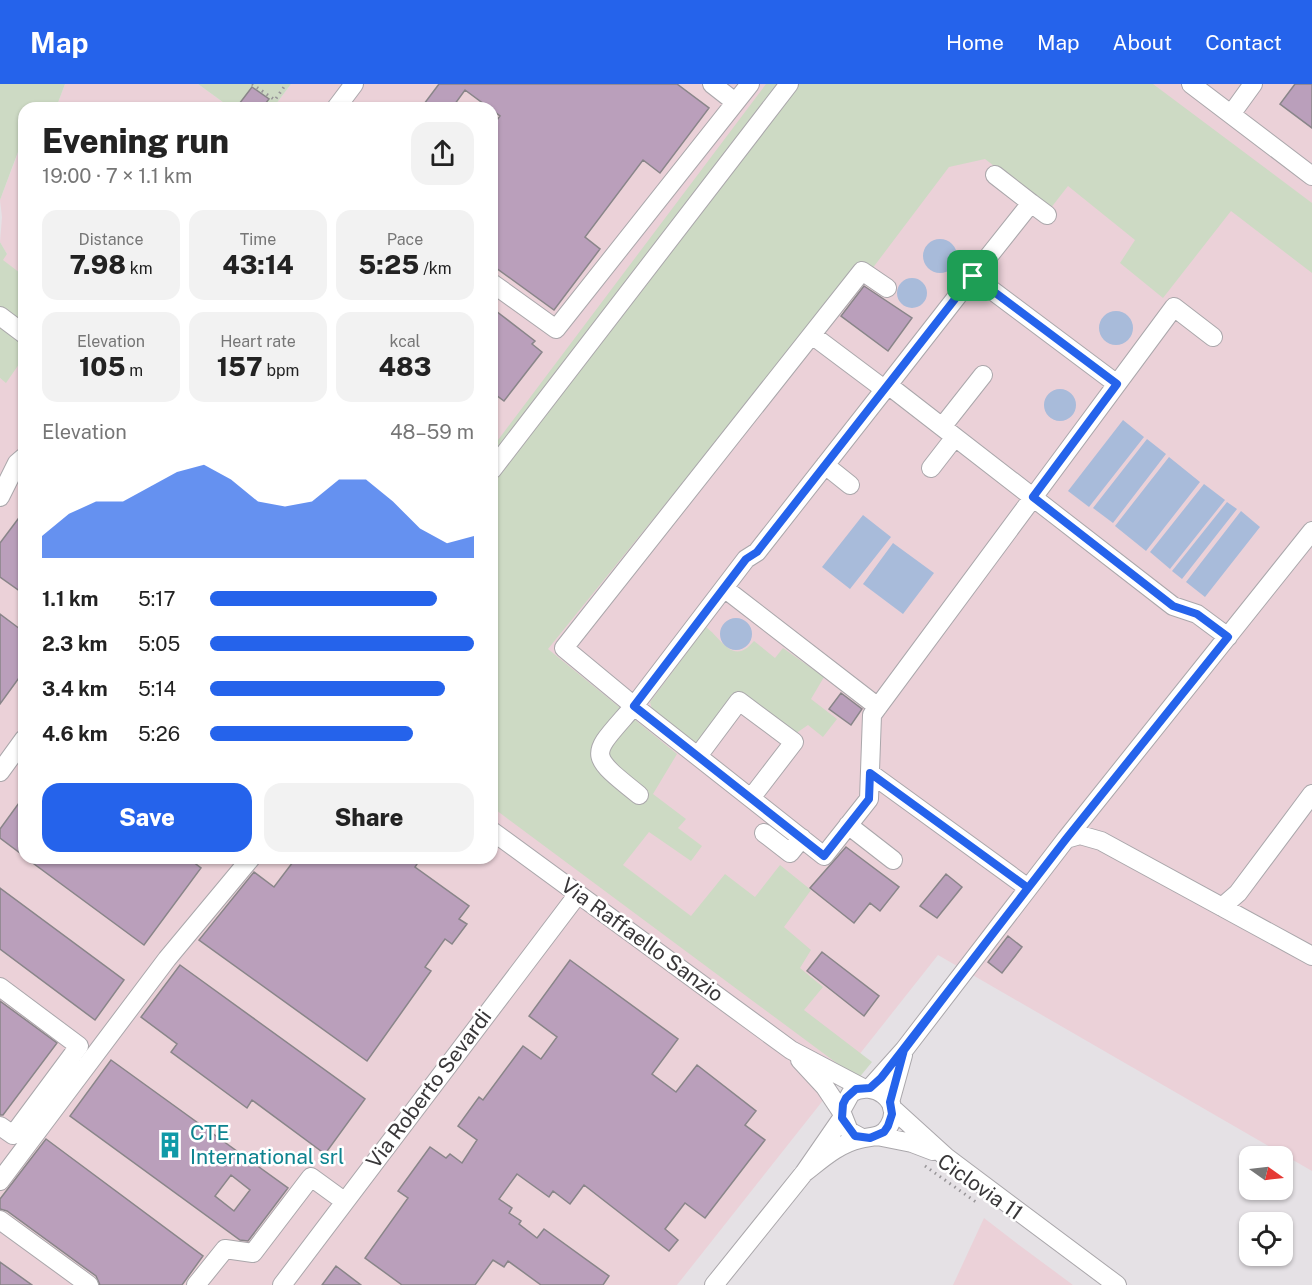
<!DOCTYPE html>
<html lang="en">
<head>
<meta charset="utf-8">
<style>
  :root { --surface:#fff; --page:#f2f2f2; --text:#222; --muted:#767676; --accent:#2563eb }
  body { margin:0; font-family:"Public Sans",sans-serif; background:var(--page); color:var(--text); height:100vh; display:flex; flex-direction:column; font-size:22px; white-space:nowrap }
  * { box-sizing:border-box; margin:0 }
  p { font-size:20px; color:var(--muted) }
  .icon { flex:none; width:33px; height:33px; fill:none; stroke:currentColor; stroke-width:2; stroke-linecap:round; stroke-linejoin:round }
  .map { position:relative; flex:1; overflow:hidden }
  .drawer { position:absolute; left:18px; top:18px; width:480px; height:762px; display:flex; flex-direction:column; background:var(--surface); border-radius:18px; box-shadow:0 2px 4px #0004 }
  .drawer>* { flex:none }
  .needle { width:39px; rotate:104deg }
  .tools { position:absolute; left:1239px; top:1062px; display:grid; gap:12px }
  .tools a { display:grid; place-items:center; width:54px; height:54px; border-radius:12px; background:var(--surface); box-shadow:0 2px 4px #0004; font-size:30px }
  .pin { position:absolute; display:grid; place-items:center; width:51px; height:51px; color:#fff; margin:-26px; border-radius:12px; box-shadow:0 3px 9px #0006 }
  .round { display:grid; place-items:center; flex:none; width:63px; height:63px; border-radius:18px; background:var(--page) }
  .summary { display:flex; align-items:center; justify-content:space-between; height:102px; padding:0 24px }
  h1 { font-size:33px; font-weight:800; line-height:45px }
  .metrics { display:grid; grid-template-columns:repeat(3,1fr); gap:9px; height:102px; padding:6px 24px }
  .metrics div { display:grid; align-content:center; border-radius:15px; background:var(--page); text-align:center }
  .metrics b { font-size:26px; font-weight:800 }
  .metrics small { font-size:16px; font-weight:400 }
  .metrics p { font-size:16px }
  .chart { height:168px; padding:12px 24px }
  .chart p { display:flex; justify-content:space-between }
  .chart svg { width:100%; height:108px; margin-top:6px; fill:var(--accent); opacity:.7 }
  .cta { display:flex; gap:12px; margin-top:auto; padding:12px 24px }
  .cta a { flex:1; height:69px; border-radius:18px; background:var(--accent); color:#fff; font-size:24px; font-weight:800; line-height:69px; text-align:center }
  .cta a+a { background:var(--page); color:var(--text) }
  ul { padding:0 24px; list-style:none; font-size:20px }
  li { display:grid; grid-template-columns:96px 72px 1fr; align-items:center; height:45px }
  li i { height:15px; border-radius:8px; background:var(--accent) }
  header { display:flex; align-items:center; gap:36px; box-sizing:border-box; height:84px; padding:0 30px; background:var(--accent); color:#fff }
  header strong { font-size:28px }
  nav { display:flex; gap:33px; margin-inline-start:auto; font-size:21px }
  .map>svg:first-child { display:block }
  .industrial { fill:#ebd1d8 }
  .green { fill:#cddac4 }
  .water { fill:#a8bbda }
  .building { fill:#ba9fbb; stroke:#898589; stroke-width:1.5; fill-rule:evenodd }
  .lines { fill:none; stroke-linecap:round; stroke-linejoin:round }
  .minor-casing { stroke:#aaa7ab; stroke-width:20 }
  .path { stroke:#979497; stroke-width:3; stroke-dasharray:1.5 4.5; stroke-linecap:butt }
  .minor { stroke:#fff; stroke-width:18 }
  .route-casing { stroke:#fff; stroke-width:12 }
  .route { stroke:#2563eb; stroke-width:8 }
  .labels { text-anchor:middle; stroke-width:5; stroke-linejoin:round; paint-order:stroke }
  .street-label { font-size:21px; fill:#393739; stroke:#fff }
  .culture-label { font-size:21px; fill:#0d838f; stroke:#fff; text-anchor:start }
</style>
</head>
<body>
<header>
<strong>Map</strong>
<nav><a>Home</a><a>Map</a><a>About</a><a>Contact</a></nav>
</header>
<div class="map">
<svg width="1312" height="1201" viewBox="0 0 1312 1201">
  <rect width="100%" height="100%" fill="#e5e1e5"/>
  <path class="industrial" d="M65,0H198L231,24H56Z
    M291,0H1312V1087L938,871L677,1201H0V294L6,298L24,273V774H492V24H273Z
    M24,53V192L2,176L7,170L0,158L2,133L0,116Z
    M984,1134L1019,1161L1073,1201H953Z"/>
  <path class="green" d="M0,0H65L56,24H24V52L0,116Z
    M198,0H291L273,24H231Z
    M766,0H1153L1312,119V189L1231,127L1163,214L1120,179L1135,156L1068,102L1050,125L985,75L949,83L872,185L862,177L548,565L677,670L653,710L686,735L678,744L702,762L691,777L649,748L623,781L691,832L725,790L755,813L780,781L811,806L784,843L811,866L800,884L823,903L804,926L872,978L858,995L492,723V364Z
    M0,158L7,170L3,176L24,192V273L6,299L0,294Z
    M706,543C723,556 733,582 754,557L775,574L783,564L824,593L811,615L837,635L823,653L808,641L795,650L737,607L698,661L652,626L650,618Z"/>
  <path class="water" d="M923 172a17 17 0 1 1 34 0a17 17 0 1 1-34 0Z
    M897 209a15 15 0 1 1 30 0a15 15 0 1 1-30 0Z
    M1099 244a17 17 0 1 1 34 0a17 17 0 1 1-34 0Z
    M1044 321a16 16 0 1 1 32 0a16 16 0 1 1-32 0Z
    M1123,336L1144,353L1089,423L1068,407Z
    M1147,355L1166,370L1113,439L1093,424Z
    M1169,373L1200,398L1146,467L1115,442Z
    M1204,400L1225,416L1170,485L1150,468Z
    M1227,418L1237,425L1182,495L1172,487Z
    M1241,427L1260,443L1205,513L1186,498Z
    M863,431L891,453L850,505L822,483Z
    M893,459L934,489L903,530L863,500Z
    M720 550a16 16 0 1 1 32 0a16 16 0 1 1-32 0Z"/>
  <path class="building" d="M439,0H677L709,24L660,89L643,76L585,153L600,165L554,226L492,181V43L500,32L465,6L452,24H421Z
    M1295,0H1312V44L1280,20Z
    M252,3L269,15L262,24H236Z
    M864,202L912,234L888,267L841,232Z
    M492,224L535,257L532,260L542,268L504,317L492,308Z
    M24,427V510L0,493V459Z
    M0,530L24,548V587L0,620Z
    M841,609L862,625L851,641L829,625Z
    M24,712V772L0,754V745Z
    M846,763L899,803L880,827L870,819L854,839L810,804Z
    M26,774H188L201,784L144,861Z
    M296,774H421L415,783L469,822L459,835L467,840L452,860L445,855L425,883L431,887L367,977L199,856L254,788L274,803Z
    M946,790L962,803L937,834L920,822Z
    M0,804L124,896L95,936L0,865Z
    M1008,852L1022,863L1002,889L988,878Z
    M822,868L879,912L864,932L807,887Z
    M570,876L678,955L652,990L676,1008L697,981L756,1027L745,1041L765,1056L705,1134L685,1119L665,1145L678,1156L669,1167L584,1101L570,1120L553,1107L549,1113L517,1090L499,1115L512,1124L509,1129L521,1137L519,1140L537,1154L544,1145L609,1192L603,1201H541L508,1177L504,1183L493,1176L475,1201H402L365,1174L408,1114L398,1107L430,1063L446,1074L450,1070L462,1079L477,1056L458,1042L479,1013L483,1016L523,962L541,975L557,953L529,932Z
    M180,881L365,1015L325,1070L252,1016L247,1024L171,968L177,960L141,933Z
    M0,917L57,959L3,1031H0Z
    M111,976L288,1104L248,1157L240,1156L70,1032ZM231,1091L250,1106L234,1127L215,1112Z
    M46,1055L203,1172L182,1201H100L96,1192L7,1127L0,1125V1115Z
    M0,1178L32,1201H0Z
    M336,1182L361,1201H322Z"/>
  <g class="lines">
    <g class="minor-casing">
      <path id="minor" d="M712,0L735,18
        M1191,0L1312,92
        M336,24L354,0
        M1232,29L1253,0
        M1031,119L1047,131
        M973,192L1031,119L995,91
        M492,199L556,245L750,0
        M0,232L24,250
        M812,251L884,305
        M1213,253L1174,223L872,631L869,715L824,772L634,622L746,475L757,468L888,301L1173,522L1197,530L1228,553
        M888,301L973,192L1117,300
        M942,343L983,291
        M825,381L850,401
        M931,384L955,353
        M492,386L789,0
        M0,413L17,379L24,373
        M724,504L878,623
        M698,672L739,617L794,658L751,714
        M0,688L24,655
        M870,689L1028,804
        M639,711C585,668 591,672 634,622L564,564L862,187L887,204
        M848,741L893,776
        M492,747L791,966L863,1004
        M764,749L790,769L802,754
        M1066,755L1312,447
        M1222,823L1238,809L1312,710
        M0,903L79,962L13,1051L0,1042
        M800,976L825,1003L841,1027
        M870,1004L904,966L1066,755L1080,751L1101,757L1312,872
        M890,1018L903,971
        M892,1024L946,1073L1117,1201
        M877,1052L912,1059L933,1067
        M804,1089C822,1075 838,1060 860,1055C872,1052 882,1054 889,1042C904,1017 873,995 851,1009L841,1027L849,1047L862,1054
        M0,1097L167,875L251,774
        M0,1136L89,1201
        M196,1201L225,1165L253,1169L311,1093L344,1117
        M282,1201L578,810
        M714,1201L804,1089L842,1034"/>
    </g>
    <path class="path" d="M252,0L275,16L286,0
      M925,1082L976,1118"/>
    <use href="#minor" class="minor"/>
  </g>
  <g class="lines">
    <g class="route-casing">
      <path id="route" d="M973,192L757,468L746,475L634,622L824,772L869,715L870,689L1028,804L945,912L904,966L890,1018L892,1030L888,1042L884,1048L870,1054L855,1052L842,1034L843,1020L846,1014L856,1005L870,1004L881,994L1066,755L1228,553L1197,530L1173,522L1033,413L1117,300L973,192"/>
    </g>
    <use href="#route" class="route"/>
  </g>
  <defs>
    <g id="building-bare" transform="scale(2.07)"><path d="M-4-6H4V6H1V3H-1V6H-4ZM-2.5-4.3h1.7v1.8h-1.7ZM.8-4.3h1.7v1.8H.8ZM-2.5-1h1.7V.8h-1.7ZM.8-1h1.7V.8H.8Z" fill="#0f9aa8" stroke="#fff" stroke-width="2.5" paint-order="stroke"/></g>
  </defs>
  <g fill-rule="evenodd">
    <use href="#building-bare" x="170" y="1061"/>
  </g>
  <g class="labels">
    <g class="street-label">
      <text transform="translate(642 856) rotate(36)" y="7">Via Raffaello Sanzio</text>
      <text transform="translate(429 1005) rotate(-53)" y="7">Via Roberto Sevardi</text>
      <text transform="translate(980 1103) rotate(35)" y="7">Ciclovia 11</text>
    </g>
    <g class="culture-label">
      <text x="190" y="1056">CTE<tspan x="190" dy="24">International srl</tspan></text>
    </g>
  </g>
</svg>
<div class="tools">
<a><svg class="needle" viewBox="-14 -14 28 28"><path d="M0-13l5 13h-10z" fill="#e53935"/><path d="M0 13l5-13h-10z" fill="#767676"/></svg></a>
<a><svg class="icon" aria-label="locate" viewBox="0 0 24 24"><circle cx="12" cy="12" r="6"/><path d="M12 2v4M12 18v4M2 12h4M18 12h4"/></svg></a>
</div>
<div class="pin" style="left:973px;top:192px;background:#1e9e55"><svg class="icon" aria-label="arrive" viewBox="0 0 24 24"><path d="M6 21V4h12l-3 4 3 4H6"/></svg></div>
<section class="drawer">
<div class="summary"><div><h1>Evening run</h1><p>19:00 · 7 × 1.1 km</p></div><a class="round"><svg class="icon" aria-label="share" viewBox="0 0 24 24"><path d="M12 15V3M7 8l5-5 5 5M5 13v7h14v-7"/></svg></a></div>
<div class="metrics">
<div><p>Distance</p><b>7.98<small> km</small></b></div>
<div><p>Time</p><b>43:14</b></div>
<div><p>Pace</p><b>5:25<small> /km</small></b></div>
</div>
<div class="metrics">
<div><p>Elevation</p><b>105<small> m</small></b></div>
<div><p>Heart rate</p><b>157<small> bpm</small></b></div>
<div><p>kcal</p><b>483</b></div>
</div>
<div class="chart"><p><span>Elevation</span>48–59 m</p>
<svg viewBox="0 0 160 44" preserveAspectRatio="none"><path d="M0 44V35L10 26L20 21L30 21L40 15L50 9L60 6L70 12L80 21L90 23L100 21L110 12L120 12L130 21L140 32L150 38L160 35V44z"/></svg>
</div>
<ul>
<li><b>1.1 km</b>5:17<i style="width:86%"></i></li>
<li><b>2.3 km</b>5:05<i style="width:100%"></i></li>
<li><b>3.4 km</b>5:14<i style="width:89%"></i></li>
<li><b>4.6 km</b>5:26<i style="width:77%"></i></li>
</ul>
<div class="cta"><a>Save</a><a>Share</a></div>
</section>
</div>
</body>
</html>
